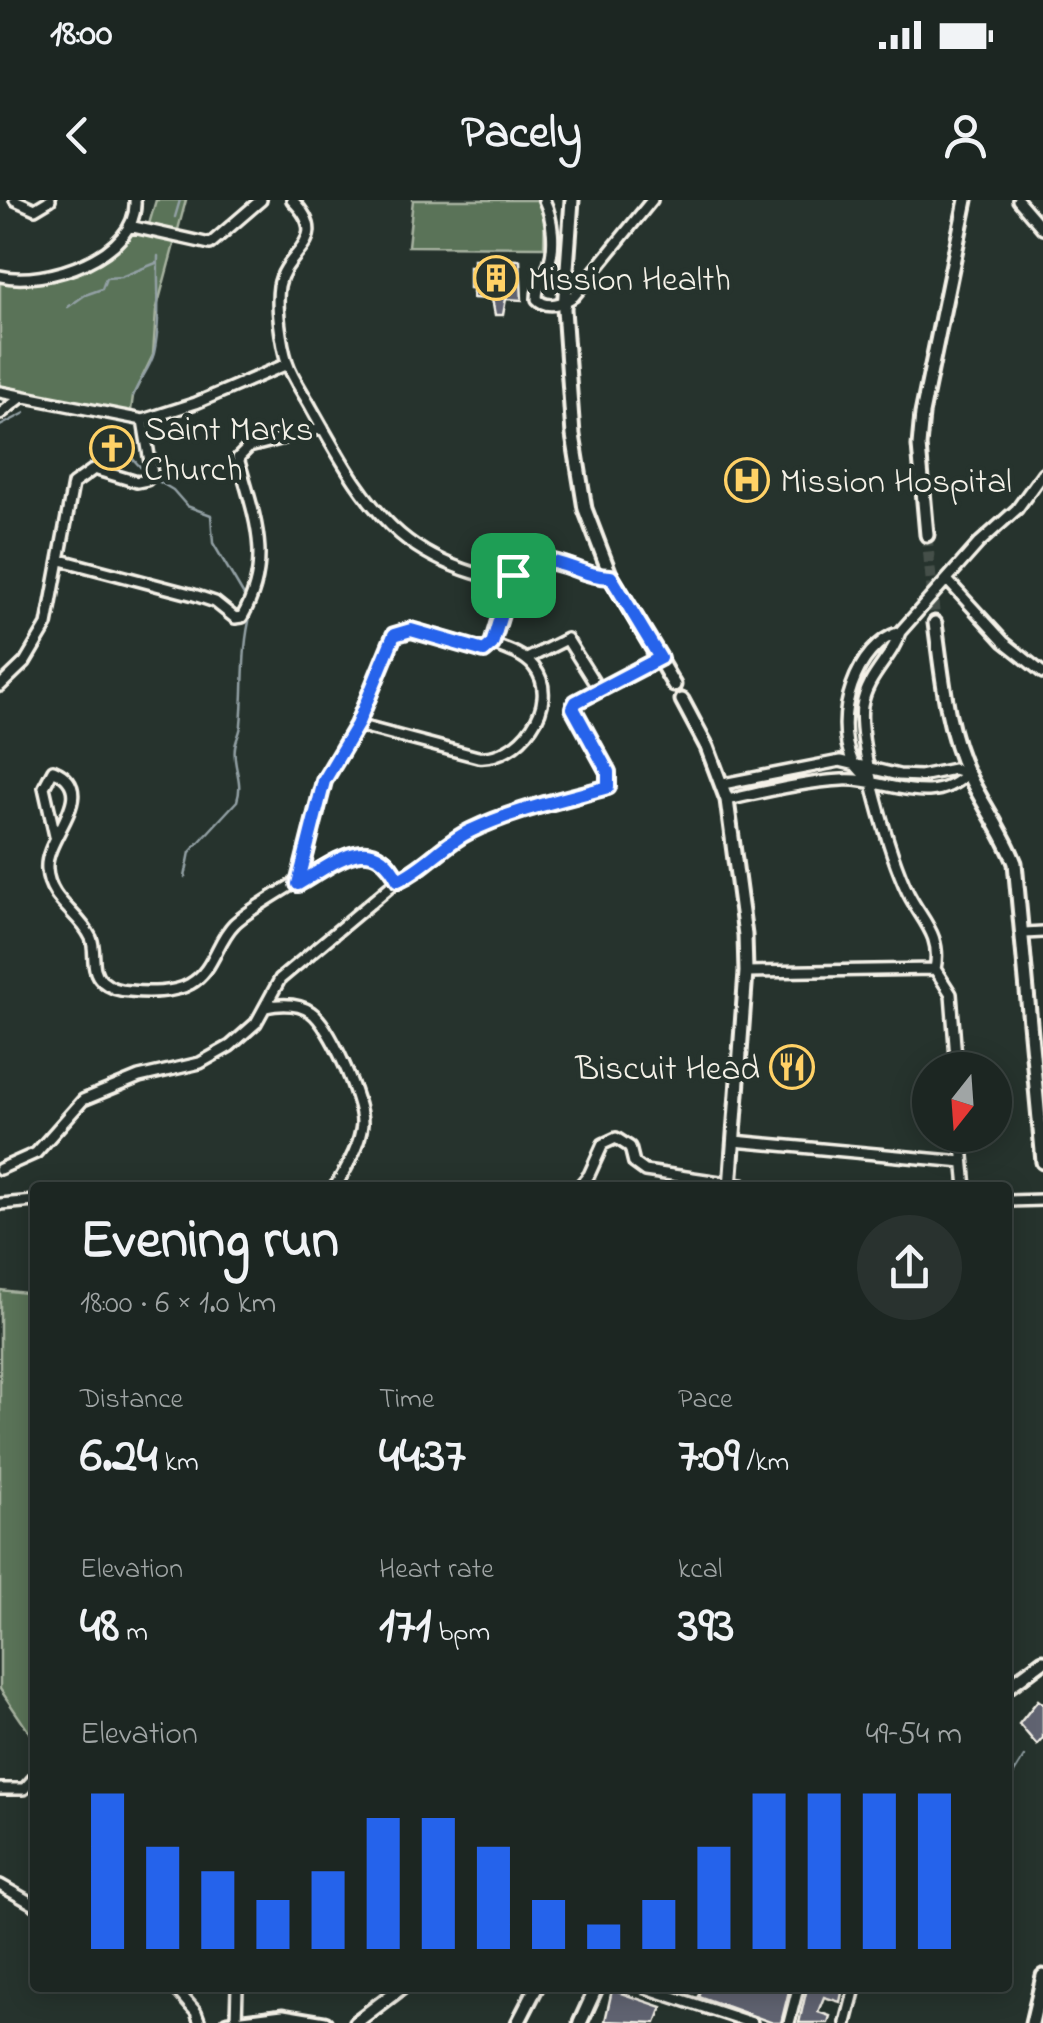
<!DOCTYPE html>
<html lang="en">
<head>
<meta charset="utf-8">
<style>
  :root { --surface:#1c2622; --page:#29322f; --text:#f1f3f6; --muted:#a0a5a5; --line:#3a4340; --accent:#2563eb }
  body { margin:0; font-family:"Indie Flower",sans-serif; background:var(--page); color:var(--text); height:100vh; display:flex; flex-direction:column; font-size:38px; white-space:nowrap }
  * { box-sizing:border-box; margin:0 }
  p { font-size:32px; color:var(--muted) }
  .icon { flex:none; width:55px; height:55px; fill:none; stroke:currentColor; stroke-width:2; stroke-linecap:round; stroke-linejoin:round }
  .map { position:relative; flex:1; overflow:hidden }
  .panel { position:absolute; left:30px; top:982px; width:982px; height:810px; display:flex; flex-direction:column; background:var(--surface); border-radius:10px; box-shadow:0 5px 25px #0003,0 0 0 2px var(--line) }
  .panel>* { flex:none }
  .needle { width:65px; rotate:197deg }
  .buttons { position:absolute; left:912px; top:852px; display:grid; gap:20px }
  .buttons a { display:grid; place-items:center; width:100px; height:100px; border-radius:50%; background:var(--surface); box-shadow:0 5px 25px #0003,0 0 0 2px var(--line); font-size:50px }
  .pin { position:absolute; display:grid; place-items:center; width:85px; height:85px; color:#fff; margin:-42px; border-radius:20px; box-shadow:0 5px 15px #0006 }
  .round { display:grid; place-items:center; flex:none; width:105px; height:105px; border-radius:52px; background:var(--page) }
  .headline { display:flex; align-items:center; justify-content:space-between; height:170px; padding:0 50px }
  h1 { font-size:55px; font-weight:800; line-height:75px }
  .figures { display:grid; grid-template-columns:repeat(3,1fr); gap:15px; height:170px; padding:10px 50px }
  .figures div { display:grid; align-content:center }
  .figures b { font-size:50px; font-weight:800 }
  .figures small { font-size:28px; font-weight:400 }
  .figures p { font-size:28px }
  .chart { height:280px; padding:20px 50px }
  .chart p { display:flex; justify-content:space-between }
  .chart svg { width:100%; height:180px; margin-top:10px; stroke:var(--accent); stroke-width:6 }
  .status { display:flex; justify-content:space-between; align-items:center; height:70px; padding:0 50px; background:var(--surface); direction:ltr }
  .status svg { height:28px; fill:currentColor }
  header { display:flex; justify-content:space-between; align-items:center; height:130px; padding:0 50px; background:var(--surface); font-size:45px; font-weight:800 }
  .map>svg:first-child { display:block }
  .green { fill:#5a7358; stroke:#a7b2a0; stroke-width:2.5 }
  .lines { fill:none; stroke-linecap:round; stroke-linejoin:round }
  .stream { stroke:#92a0a4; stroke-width:2.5 }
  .building { fill:#606471; stroke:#f4f1e8; stroke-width:2.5 }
  .major-tunnel { stroke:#455049; stroke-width:11; stroke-dasharray:11 5.5; stroke-linecap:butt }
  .minor-casing { stroke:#f4f1e8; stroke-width:16 }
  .major-casing { stroke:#f4f1e8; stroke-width:19 }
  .minor { stroke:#26332d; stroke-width:9 }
  .major { stroke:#26332d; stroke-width:11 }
  .route-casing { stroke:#fff; stroke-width:20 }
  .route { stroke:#2563eb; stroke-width:12 }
  .labels { text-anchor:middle; stroke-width:9; stroke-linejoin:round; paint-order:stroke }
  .poi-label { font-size:35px; fill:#f4f1e8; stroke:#26332d; text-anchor:start }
</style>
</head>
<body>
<div class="status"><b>18:00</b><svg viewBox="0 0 49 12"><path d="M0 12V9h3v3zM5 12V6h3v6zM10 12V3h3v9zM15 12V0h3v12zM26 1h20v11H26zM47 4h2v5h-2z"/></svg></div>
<header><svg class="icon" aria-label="back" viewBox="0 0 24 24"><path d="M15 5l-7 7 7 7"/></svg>Pacely<svg class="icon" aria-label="person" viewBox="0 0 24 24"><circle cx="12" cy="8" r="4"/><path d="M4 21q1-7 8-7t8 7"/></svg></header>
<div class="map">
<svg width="1043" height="1823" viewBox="0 0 1043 1823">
  <rect width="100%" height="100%" fill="#26332d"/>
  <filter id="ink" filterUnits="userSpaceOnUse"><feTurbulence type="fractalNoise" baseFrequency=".01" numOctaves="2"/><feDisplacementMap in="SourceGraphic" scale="20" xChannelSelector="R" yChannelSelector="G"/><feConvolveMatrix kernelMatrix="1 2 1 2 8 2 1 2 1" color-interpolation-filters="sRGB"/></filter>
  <g filter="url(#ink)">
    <path class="green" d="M156,0H186L156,111L153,155L133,196L130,218L0,191V76C54,84 90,60 129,26L147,31Z
      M413,0H538L545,10L544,47L408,46Z
      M0,1090L35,1094V1541L0,1489Z"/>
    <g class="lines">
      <path class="stream" d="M175,17L180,0
        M68,107L85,95L102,89L106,78L121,77L156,63
        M133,196C138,181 150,169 154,153C161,121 157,88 158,56
        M0,226L25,213
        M130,237L132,258L144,271
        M158,281L173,290L187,306L211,315L213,343L246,399
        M185,677L190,652L237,601C244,580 232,566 235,547C236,539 241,532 241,524C245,486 241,451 251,413
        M1008,1583L1024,1557"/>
    </g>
    <path class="building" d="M474,59L520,60L522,100L506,99L503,115H495L492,99L473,98V89L469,88V67H474Z
      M1038,1500L1043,1504V1538L1037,1545L1019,1524Z
      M701,1788H778L789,1791L781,1823H773L698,1796Z
      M807,1788H843L840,1802L824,1797L818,1812L830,1816L828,1823H799Z
      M612,1790L662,1807L656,1823L605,1821Z"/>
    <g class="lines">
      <path class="major-tunnel" d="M927,335L935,423"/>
      <g class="minor-casing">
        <path id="minor" d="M15,0L35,9L50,0
          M292,0C334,42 285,50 279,86C276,106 281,143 287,162C292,178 304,194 312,209C337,253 361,300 400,334C420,351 448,365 474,373C516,386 517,359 545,360C569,361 587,377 611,377
          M544,0C553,19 556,47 548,67C543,80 537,85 537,99C547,110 564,103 574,96L652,0
          M1018,0L1043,29
          M129,26L210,44L261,0
          M0,76C44,87 139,56 135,0
          M0,192L143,220L196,203L287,164
          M0,214L22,197
          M61,360L194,395L215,402L235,418L242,417C274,361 254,316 238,258L249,247L323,228
          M948,381L1004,442L1043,473
          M527,459L567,439L599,490
          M0,486L25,462L47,425L73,284L94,269L137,282L147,280L152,274L143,220
          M357,525L478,557C518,561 563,503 534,467C525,455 506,449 492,444
          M723,584L840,561L899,575L920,576L954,569L967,573C931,611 885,577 842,580C804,582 764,592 727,600
          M873,584C866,576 856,568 852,560C833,518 855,446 900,432
          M55,636L44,587L53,570C102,591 44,637 47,669C49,701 79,712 91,738C97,752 89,769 102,781C110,788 120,791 130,791C147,793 175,793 190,784C214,771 216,742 234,724C248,710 333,658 351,654C358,653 368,652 374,654C389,658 392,668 398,680
          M299,684L324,581L357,525L394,435L411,429L484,451L492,444L513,375
          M1025,733L1043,732
          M746,772L935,769
          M265,807C279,804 298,803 311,812C330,825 363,901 362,924C360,945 346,970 334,988
          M957,870L951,794L935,769C942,735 922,721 908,693C890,656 857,545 862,506C867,475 892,459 900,432L979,343L1017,309L1043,273
          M961,935L966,988
          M734,941L963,962
          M0,969L36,953L83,900L139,877L200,863L230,846L256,823L280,779L398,680C425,668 443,644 470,631C513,610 562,600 608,587L607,572L573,508L576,502L660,458
          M578,988L589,975L603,944L616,938L630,947L634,963L645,971L761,988
          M1008,1001L1043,1000
          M0,1004L35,1001
          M0,1589H24L35,1577
          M0,1685L35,1705
          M175,1788L196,1812L200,1823
          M646,1788L752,1823
          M236,1820L237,1788
          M789,1823L798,1788
          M846,1823L855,1788"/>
      </g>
      <g class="major-casing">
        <path id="major" d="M572,0L564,109L573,235L585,309L611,377L674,485
          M927,335L919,246L922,214L966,0
          M935,423C942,473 946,528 968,574C983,605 1003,632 1015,663L1043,962
          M682,500L707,547L727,600L745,735L746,772L730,988
          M1008,1487L1043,1461
          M227,1823L283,1816L325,1823
          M355,1823L401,1788
          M518,1823L536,1788
          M580,1823L596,1788
          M1032,1823L1043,1776"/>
      </g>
      <use href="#minor" class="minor"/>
      <use href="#major" class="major"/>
    </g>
  </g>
  <g class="lines" filter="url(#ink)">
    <g class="route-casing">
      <path id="route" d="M542,360C567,362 586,377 611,377L660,458L576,502L573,508L608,572V587C562,600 513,610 470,631C443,644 425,668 398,680C372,628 335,663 298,684L324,581L357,525L394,435L411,430L484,451L492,444L513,375Z"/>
    </g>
    <use href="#route" class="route"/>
  </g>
  <defs>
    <g id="building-ring" transform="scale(2.25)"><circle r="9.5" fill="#26332d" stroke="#ffd166" stroke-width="1.5"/><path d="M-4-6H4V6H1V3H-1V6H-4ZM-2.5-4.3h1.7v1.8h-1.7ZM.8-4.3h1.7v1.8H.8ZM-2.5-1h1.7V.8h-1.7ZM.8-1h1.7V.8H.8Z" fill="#ffd166"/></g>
    <g id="church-ring" transform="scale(2.25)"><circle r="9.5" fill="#26332d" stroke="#ffd166" stroke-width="1.5"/><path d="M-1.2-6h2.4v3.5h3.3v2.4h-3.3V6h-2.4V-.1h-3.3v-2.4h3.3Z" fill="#ffd166"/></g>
    <g id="hospital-ring" transform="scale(2.25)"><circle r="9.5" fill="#26332d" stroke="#ffd166" stroke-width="1.5"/><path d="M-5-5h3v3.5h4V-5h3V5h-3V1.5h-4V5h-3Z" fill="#ffd166"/></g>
    <g id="restaurant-ring" transform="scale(2.25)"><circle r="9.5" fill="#26332d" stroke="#ffd166" stroke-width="1.5"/><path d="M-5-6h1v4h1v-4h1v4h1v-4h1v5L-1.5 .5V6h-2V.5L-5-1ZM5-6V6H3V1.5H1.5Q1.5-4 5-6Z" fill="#ffd166"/></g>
  </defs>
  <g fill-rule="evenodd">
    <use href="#building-ring" x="496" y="78"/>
    <use href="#church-ring" x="112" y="248"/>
    <use href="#hospital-ring" x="747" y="280"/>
    <use href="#restaurant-ring" x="792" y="867"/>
  </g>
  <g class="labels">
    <g class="poi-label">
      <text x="528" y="90">Mission Health</text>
      <text x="144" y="240">Saint Marks<tspan x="144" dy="40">Church</tspan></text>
      <text x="780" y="292">Mission Hospital</text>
      <text x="760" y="879" text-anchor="end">Biscuit Head</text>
    </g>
  </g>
</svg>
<div class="buttons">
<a><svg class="needle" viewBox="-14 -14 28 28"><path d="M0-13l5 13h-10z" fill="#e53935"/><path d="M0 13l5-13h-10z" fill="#a0a5a5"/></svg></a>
</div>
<div class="pin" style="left:513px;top:375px;background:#1e9e55"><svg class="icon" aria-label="arrive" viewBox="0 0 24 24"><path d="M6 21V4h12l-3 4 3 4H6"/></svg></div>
<section class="panel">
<div class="headline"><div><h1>Evening run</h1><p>18:00 · 6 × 1.0 km</p></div><a class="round"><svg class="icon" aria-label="share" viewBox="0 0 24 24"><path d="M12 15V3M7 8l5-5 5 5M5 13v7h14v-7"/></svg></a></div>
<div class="figures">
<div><p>Distance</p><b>6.24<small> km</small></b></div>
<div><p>Time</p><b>44:37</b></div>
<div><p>Pace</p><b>7:09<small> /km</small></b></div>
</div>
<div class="figures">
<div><p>Elevation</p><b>48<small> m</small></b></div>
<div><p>Heart rate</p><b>171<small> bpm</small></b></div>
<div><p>kcal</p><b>393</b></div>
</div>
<div class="chart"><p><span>Elevation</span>49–54 m</p>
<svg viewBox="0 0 160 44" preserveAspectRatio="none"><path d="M5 44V6M15 44V19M25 44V25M35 44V32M45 44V25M55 44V12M65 44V12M75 44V19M85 44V32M95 44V38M105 44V32M115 44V19M125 44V6M135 44V6M145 44V6M155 44V6"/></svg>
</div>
</section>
</div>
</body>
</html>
